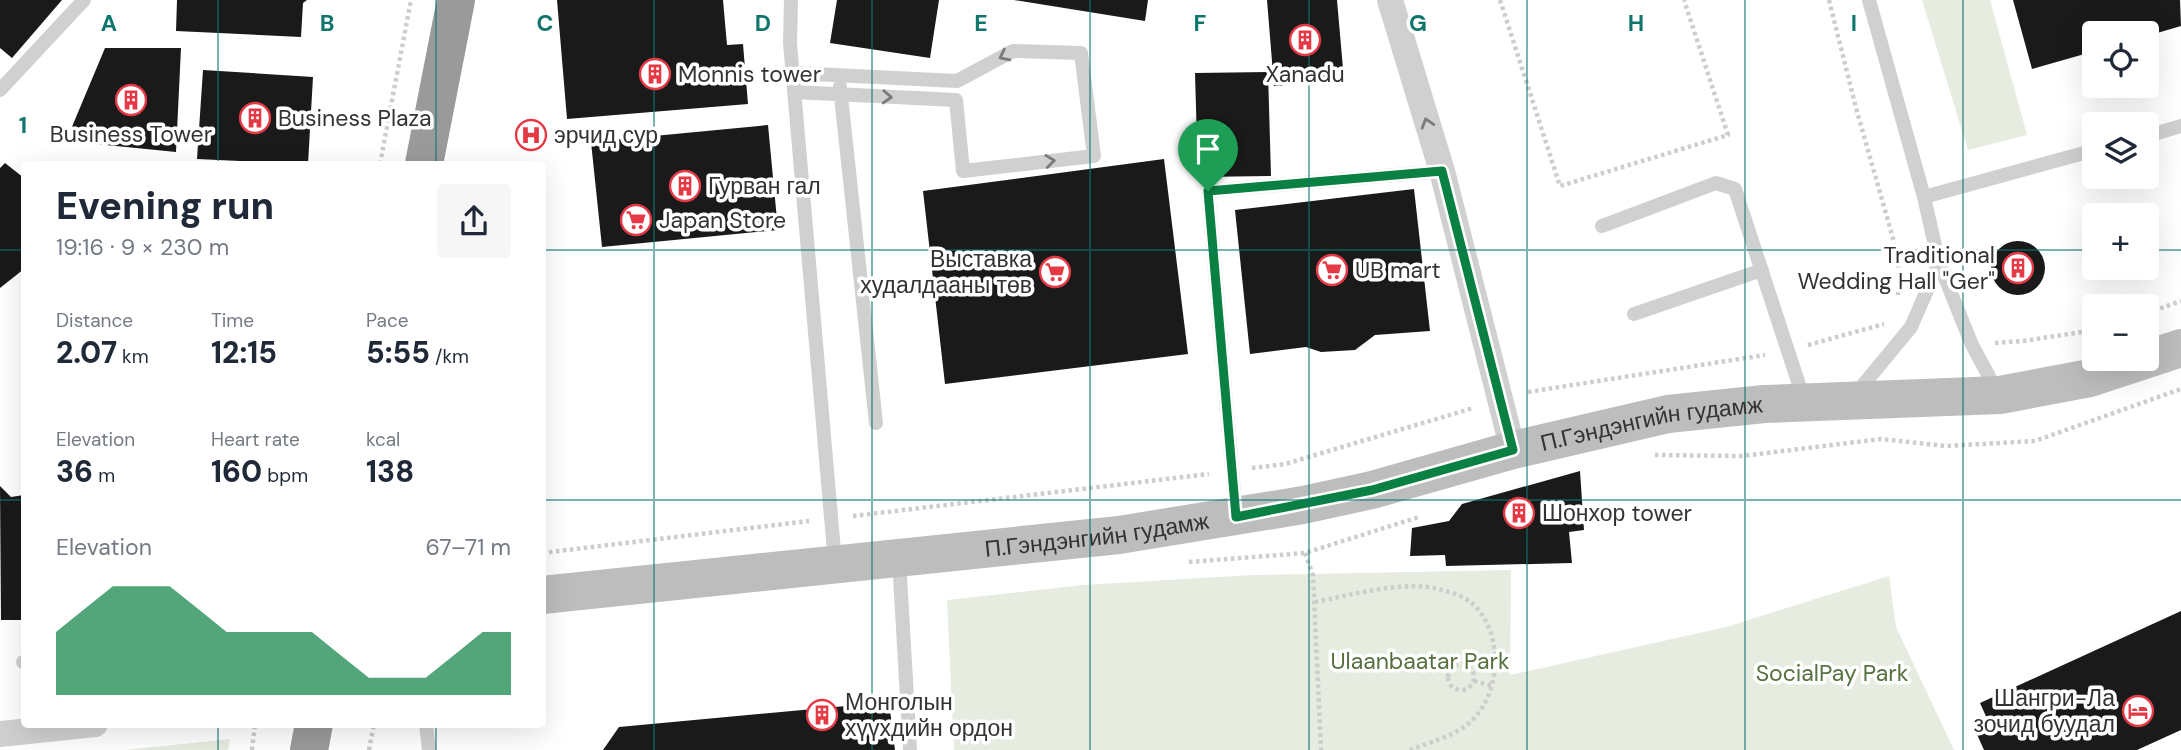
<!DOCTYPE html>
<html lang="en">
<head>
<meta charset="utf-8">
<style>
  :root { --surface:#fff; --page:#f6f6f7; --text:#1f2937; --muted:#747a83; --accent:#0b8043 }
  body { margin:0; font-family:"DM Sans",sans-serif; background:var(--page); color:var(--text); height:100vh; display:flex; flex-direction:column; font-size:26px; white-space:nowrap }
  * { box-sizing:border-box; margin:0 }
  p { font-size:23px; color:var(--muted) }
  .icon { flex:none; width:38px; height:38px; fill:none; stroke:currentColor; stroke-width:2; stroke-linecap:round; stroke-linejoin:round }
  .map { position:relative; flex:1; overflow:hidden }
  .drawer { position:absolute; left:21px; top:161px; width:525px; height:567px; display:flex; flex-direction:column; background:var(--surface); border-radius:7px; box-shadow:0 7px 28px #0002 }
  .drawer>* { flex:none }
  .tools { position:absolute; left:2082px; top:21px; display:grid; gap:14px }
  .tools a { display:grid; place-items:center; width:77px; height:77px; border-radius:7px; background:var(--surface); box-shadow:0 7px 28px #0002; font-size:35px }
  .pin { position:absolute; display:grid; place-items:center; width:60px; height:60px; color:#fff; margin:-72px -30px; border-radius:50% 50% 50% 0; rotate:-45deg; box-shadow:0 0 7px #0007 }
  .pin .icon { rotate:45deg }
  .round { display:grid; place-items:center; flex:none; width:74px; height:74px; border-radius:7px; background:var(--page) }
  .summary { display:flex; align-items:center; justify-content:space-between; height:119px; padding:0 35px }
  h1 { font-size:38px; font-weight:800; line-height:52px }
  .metrics { display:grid; grid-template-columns:repeat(3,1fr); gap:10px; height:119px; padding:7px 35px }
  .metrics div { display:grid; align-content:center }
  .metrics b { font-size:30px; font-weight:800 }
  .metrics small { font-size:19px; font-weight:400 }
  .metrics p { font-size:19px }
  .chart { height:196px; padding:14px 35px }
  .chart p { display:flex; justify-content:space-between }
  .chart svg { width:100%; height:126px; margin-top:7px; fill:var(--accent); opacity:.7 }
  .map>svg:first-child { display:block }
  .green { fill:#e6ecdf }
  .building { fill:#1a1a1a }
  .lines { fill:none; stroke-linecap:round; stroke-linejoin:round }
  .path { stroke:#cdcdcd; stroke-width:4.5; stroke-dasharray:3.5 3.5; stroke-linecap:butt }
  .lane { stroke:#d0d0d0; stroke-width:14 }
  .street { stroke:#d0d0d0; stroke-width:26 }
  .secondary { stroke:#bdbdbd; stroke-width:38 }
  .highway { stroke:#9a9a9a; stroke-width:38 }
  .oneway { stroke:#7a7a7a }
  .route-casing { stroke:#fff; stroke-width:14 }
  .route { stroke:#0b8043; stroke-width:9 }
  .grid { fill:none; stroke:#0f766e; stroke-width:2; stroke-opacity:0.55 }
  .labels { text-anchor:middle; stroke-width:7; stroke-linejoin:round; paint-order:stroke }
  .poi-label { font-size:23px; fill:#333; stroke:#fff; text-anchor:start }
  .street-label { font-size:23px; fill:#333; stroke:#fff }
  .park-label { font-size:23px; fill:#56703f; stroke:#fff }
  .grid-label { font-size:23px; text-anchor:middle; font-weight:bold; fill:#0f766e; stroke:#fff; stroke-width:7; stroke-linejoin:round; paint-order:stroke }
</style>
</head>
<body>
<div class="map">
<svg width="2181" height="750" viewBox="0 0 2181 750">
  <rect width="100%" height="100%" fill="#fff"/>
  <path class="green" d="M1922,0H1990L2027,135L1968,150Z
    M1511,570L1510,675L1726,627L1889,576L1896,627L1954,750H954L947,600L1083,585L1253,575Z
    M230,739L228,750H125Z"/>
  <path class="building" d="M0,0H62L12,58L0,48Z
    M177,0H307L303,3L301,37L176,31Z
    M557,0H723L727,45L743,44L748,104L567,119Z
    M837,0H939L930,58L830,43Z
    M1014,0H1148L1145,21Z
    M1267,0H1337L1344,80L1274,86Z
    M2013,0H2180L2181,26L2147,36V33H2095V51L2032,69Z
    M105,48H181L176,152L66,141Z
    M203,70L313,77L308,164L197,159Z
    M1268,72L1271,176L1198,177L1195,73Z
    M768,125L778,230L602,247L591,142Z
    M1164,159L1188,354L945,384L923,191Z
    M5,163L24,178V269L0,288V168Z
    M1414,189L1430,331L1375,335L1355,350L1321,352L1306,347L1250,354L1235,210Z
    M1991 268a27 27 0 1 1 54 0a27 27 0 1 1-54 0Z
    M1580,471L1584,530L1569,532L1572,563L1446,566L1445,555L1410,556L1412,528L1449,521L1462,504Z
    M0,486L11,497L24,495V620H1Z
    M2181,611V730L2137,750H1984L1975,730L1989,723L1980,703Z
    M889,702L895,750H603L619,727Z"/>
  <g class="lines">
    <path class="path" d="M1500,0L1560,186L1728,135L1684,0
      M1829,0L1856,108L1896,249L1899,271L1898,295
      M380,164L411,0
      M2147,313L2181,301
      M1995,343L2023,341L2095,330
      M1808,345L1884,324
      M1528,392L1765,355
      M1655,455L1742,456L1881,439L1946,446L2035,441L2181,389
      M1252,468L1285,464L1473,408
      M853,516L1209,474
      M542,553L809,521
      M1305,553L1313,575L1321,750
      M1189,562L1305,553L1419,517
      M1315,602C1352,595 1406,579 1442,590C1451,592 1465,597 1472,603C1502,630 1502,686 1476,716C1461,735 1432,741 1410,750
      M1448 677a13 13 0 1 1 26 0a13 13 0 1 1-26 0Z
      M1474,681L1492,686
      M252,750L255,724
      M369,750L374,724"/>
    <path class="lane" d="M791,0L790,43L835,563
      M1869,0L1924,197L1939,263L1972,345L1998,393
      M793,73L957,81L1013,51L1081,53L1094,156L963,171L956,100L794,92
      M840,87L876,423
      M0,90L84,0
      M2147,136L2181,126
      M1924,197L2095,150
      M1602,226L1716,183L1735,189L1804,400
      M1634,314L1762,270
      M1854,396L1911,327L1939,263
      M1236,516L1208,191L1442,171
      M899,559L910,750
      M23,662H24
      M426,724L429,750"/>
    <path class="street" d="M1390,0L1442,171L1513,450
      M0,734L95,724"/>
    <path class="secondary" id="s1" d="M542,595L1119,535L1303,505L1372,490L1513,450L1668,414L1764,404L2000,395L2090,378L2181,348"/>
    <path class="highway" d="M424,164L456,0
      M309,750L314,724"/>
  </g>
  <defs><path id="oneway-chevron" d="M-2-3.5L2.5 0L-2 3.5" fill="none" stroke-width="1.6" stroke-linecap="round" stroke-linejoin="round" transform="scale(1.75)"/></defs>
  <g class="oneway">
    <use href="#oneway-chevron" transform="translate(1004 56) rotate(154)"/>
    <use href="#oneway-chevron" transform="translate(887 97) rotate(3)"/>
    <use href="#oneway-chevron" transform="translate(1427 123) rotate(-107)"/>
    <use href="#oneway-chevron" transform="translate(1050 161) rotate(-7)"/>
  </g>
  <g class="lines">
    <g class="route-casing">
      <path id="route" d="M1442,171L1513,450L1372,490L1236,517L1208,191Z"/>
    </g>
    <use href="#route" class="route"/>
  </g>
  <path class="grid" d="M218,0V164M436,0V164M654,0V750M872,0V750M1090,0V750M1309,0V750M1527,0V750M1745,0V750M1963,0V750M0,250H24M542,250H2095M2147,250H2181M0,500H24M542,500H2181M218,724V750M436,724V750"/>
  <defs>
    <g id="building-ring" transform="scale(1.575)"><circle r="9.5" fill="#fff" stroke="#e63946" stroke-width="1.5"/><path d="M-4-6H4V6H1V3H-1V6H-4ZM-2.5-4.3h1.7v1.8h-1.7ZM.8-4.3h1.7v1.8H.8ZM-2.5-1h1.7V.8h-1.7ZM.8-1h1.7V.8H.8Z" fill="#e63946"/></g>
    <g id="hospital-ring" transform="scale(1.575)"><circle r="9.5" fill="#fff" stroke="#e63946" stroke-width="1.5"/><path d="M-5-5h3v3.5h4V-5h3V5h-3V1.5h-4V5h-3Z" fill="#e63946"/></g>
    <g id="supermarket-ring" transform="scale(1.575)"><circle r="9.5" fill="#fff" stroke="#e63946" stroke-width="1.5"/><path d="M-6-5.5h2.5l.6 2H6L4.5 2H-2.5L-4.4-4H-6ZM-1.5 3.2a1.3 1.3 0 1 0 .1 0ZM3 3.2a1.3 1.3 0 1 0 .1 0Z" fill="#e63946"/></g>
    <g id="hotel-ring" transform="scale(1.575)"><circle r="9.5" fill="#fff" stroke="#e63946" stroke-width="1.5"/><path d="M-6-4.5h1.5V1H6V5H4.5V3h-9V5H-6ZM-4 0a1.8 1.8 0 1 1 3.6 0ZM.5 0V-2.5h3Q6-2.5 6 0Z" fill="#e63946"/></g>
  </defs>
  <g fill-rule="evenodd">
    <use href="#building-ring" x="1305" y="40"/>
    <use href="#building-ring" x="655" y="74"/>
    <use href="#building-ring" x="131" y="100"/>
    <use href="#building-ring" x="255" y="118"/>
    <use href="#hospital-ring" x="531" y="135"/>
    <use href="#building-ring" x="685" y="186"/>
    <use href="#supermarket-ring" x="636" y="220"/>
    <use href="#building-ring" x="2018" y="268"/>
    <use href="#supermarket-ring" x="1332" y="270"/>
    <use href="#supermarket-ring" x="1055" y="272"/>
    <use href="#building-ring" x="1519" y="513"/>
    <use href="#hotel-ring" x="2138" y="711"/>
    <use href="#building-ring" x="822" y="715"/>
  </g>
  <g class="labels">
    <g class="poi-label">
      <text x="678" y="82">Monnis tower</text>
      <text x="1305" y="82" text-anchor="middle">Xanadu</text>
      <text x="278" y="126">Business Plaza</text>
      <text x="131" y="142" text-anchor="middle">Business Tower</text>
      <text x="554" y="143">эрчид сур</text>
      <text x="708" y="194">Гурван гал</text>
      <text x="659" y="228">Japan Store</text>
      <text x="1995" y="263" text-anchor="end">Traditional<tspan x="1995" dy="26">Wedding Hall "Ger"</tspan></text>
      <text x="1032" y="267" text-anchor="end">Выставка<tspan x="1032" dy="26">худалдааны төв</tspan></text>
      <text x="1355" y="278">UB mart</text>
      <text x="1542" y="521">Шонхор tower</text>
      <text x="2115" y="706" text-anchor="end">Шангри-Ла<tspan x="2115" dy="26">зочид буудал</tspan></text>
      <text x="845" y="710">Монголын<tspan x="845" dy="26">хүүхдийн ордон</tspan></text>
    </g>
    <g class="street-label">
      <text dy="8" stroke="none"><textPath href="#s1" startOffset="1125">П.Гэндэнгийн гудамж</textPath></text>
      <text dy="8" stroke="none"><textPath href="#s1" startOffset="558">П.Гэндэнгийн гудамж</textPath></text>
    </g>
    <g class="park-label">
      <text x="1420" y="669">Ulaanbaatar Park</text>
      <text x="1832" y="681">SocialPay Park</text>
    </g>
  </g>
  <g class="grid-label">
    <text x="109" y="31">A</text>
    <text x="327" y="31">B</text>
    <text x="545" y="31">C</text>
    <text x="763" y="31">D</text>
    <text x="981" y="31">E</text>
    <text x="1200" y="31">F</text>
    <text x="1418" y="31">G</text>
    <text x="1636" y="31">H</text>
    <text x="1854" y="31">I</text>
    <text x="23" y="133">1</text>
  </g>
</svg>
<div class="tools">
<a><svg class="icon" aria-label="locate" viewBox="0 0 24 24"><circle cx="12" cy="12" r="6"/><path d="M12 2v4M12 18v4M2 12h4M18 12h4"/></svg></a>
<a><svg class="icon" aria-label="layers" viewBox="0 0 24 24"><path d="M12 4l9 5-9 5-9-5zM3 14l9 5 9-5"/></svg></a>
<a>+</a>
<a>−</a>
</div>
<div class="pin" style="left:1208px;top:191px;background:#1e9e55"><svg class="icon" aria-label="arrive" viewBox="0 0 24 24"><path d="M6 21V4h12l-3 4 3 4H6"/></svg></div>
<section class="drawer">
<div class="summary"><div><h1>Evening run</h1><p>19:16 · 9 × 230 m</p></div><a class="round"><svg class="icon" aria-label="share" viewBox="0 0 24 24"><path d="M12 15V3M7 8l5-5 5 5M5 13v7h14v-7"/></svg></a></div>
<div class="metrics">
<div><p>Distance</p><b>2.07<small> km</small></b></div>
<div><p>Time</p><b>12:15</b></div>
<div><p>Pace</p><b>5:55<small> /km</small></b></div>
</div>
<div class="metrics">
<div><p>Elevation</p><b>36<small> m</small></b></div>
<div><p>Heart rate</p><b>160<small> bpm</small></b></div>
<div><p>kcal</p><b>138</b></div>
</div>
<div class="chart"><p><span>Elevation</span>67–71 m</p>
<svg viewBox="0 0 160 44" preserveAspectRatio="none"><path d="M0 44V22L10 14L20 6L30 6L40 6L50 14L60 22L70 22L80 22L90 22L100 30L110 38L120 38L130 38L140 30L150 22L160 22V44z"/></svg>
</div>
</section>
</div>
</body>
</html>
